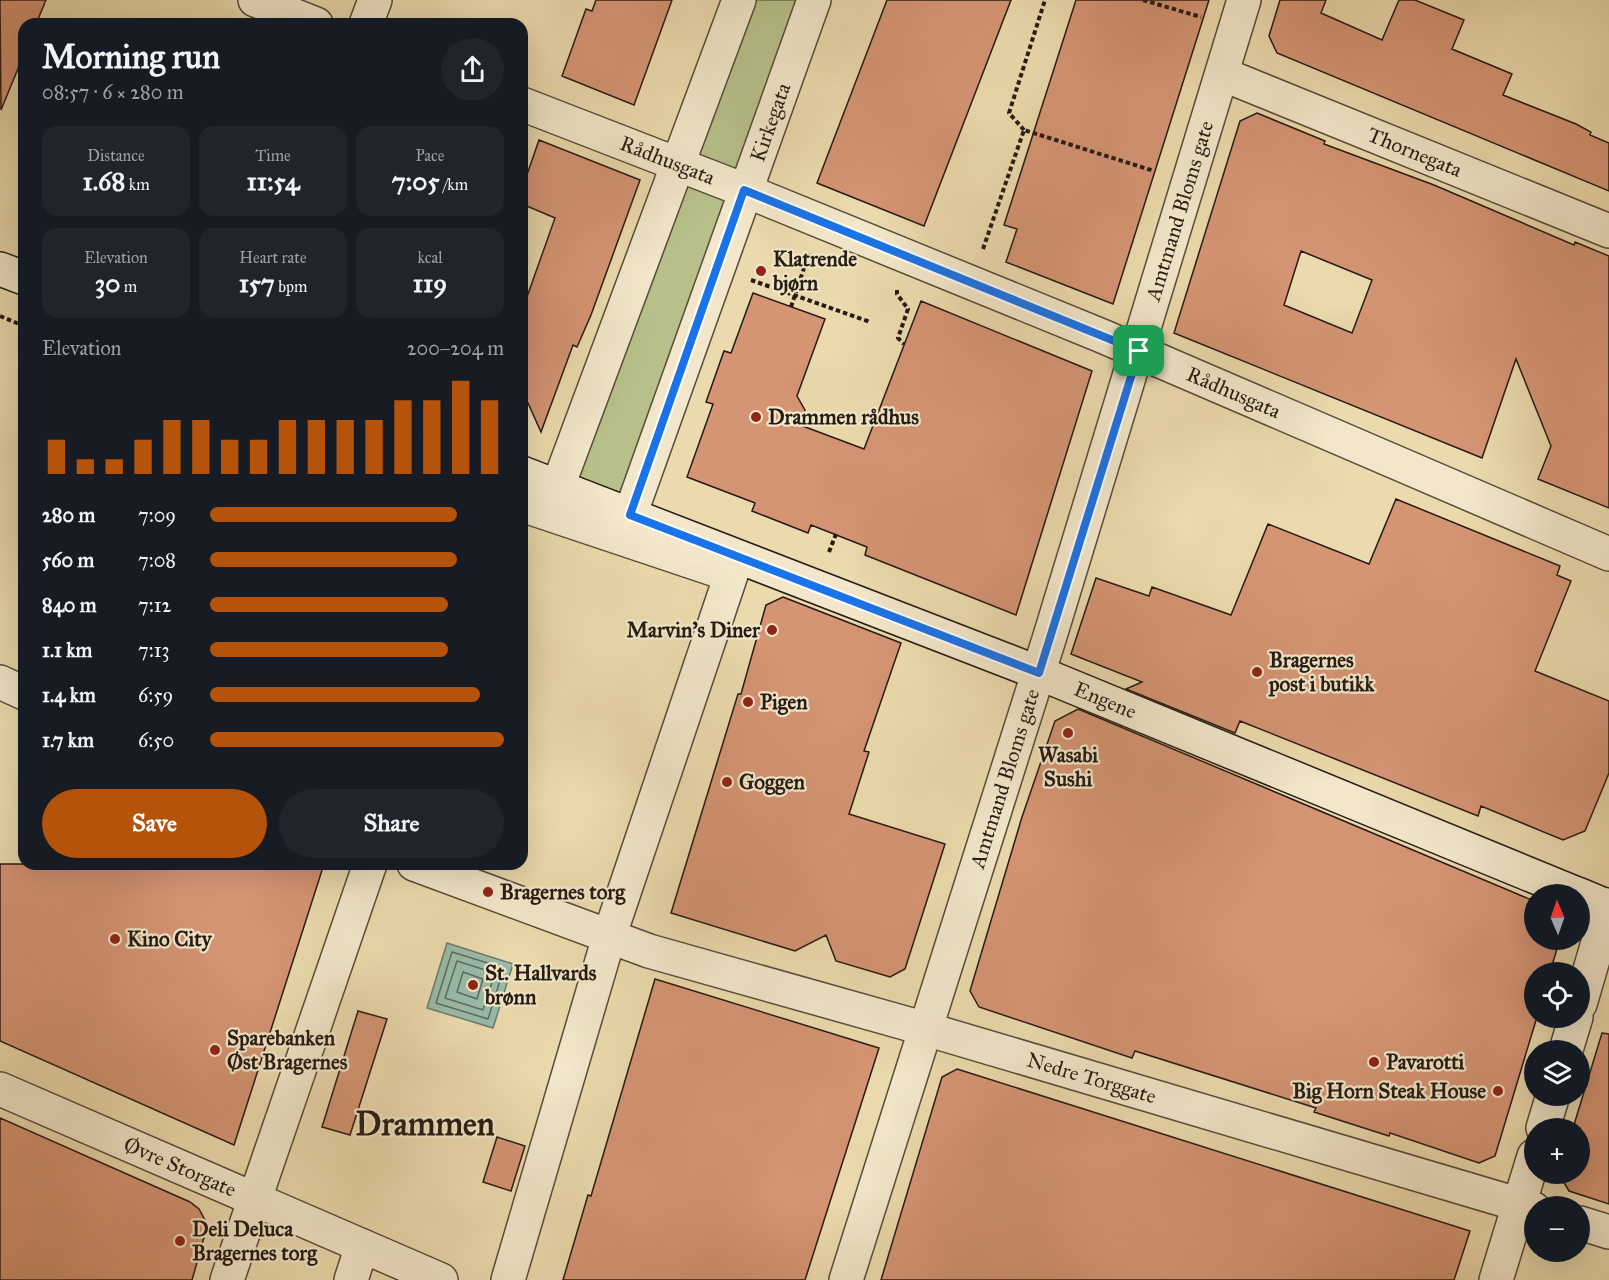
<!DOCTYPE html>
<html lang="en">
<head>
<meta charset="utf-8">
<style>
  :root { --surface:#171b24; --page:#20242c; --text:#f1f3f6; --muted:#9ea1a6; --accent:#b45309 }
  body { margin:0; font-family:"IM FELL Great Primer",serif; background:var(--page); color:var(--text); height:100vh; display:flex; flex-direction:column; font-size:22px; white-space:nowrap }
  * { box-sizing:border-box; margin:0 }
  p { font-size:20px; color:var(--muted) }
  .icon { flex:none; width:33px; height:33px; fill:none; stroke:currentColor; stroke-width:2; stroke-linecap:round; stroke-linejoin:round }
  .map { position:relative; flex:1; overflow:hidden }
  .drawer { position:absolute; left:18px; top:18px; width:510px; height:852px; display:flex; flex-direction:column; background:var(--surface); border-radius:18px; box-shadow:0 6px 24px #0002 }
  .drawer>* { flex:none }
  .needle { width:39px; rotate:358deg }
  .buttons { position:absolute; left:1524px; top:884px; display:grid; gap:12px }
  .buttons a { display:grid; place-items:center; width:66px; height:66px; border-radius:50%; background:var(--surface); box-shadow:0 6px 24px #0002; font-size:30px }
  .pin { position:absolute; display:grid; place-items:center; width:51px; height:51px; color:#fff; margin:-26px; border-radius:12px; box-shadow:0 3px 9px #0006 }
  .round { display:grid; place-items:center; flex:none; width:63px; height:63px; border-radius:32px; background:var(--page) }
  .overview { display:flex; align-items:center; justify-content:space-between; height:102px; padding:0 24px }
  h1 { font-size:33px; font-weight:700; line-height:45px }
  .metrics { display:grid; grid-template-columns:repeat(3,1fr); gap:9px; height:102px; padding:6px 24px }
  .metrics div { display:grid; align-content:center; border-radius:15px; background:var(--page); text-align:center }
  .metrics b { font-size:26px; font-weight:700 }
  .metrics small { font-size:16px; font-weight:400 }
  .metrics p { font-size:16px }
  .chart { height:168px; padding:12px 24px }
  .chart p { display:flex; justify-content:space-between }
  .chart svg { width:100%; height:108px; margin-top:6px; stroke:var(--accent); stroke-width:6 }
  .cta { display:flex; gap:12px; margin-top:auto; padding:12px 24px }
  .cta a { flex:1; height:69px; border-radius:36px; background:var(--accent); color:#fff; font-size:24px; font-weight:700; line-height:69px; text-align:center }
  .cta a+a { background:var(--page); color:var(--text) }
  ul { padding:0 24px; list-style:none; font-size:20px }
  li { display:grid; grid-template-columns:96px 72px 1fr; align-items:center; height:45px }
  li i { height:15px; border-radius:8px; background:var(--accent) }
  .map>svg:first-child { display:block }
  .green { fill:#b7c08a; stroke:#6e6e4e; stroke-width:1.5 }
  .water { fill:#98bba8; stroke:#6a7b6c; stroke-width:1.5 }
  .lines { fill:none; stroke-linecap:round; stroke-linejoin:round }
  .shore { stroke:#5f6b5d; stroke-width:1.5 }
  .building { fill:#d59474; stroke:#261b12; stroke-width:1.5; fill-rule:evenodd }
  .street-casing { stroke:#574b39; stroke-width:36 }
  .secondary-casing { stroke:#261b12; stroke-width:36 }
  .path { stroke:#261b12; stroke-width:4; stroke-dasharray:4.5 3; stroke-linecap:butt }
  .street { stroke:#f2e7ca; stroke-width:33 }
  .secondary { stroke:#f2e7ca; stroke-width:33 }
  .route-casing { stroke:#fff; stroke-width:12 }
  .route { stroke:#1a73e8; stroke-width:8 }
  .poi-dot { fill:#8f2418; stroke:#f2e7ca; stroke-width:2 }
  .labels { text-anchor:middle; stroke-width:4.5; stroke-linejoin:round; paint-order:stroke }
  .street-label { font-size:21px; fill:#261b12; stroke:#f2e7ca }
  .poi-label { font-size:21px; font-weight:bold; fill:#261b12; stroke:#f2e7ca; text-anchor:start }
  .town-label { font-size:33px; font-weight:bold; fill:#261b12; stroke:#f2e7ca }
</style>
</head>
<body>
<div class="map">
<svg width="1609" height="1280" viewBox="0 0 1609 1280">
  <rect width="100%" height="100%" fill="#ebdaad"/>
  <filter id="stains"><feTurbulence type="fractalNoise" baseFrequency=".00333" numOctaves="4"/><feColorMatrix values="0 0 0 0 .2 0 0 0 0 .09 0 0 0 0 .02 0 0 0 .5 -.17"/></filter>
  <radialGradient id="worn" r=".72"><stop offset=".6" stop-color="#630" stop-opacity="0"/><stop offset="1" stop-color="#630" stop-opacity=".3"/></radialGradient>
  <path class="green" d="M739,0H814L630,515L558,486Z"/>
  <path class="water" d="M447,943L513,964L493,1028L427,1008Z"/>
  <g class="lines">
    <path class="shore" d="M452,952L504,968L488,1019L436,1003Z
      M457,961L495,973L483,1010L445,998Z
      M463,972L483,979L477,999L457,992Z"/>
  </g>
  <path class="building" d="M0,0H46L36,24H24V54L1,110Z
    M596,0H672L634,105L562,76L586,9L592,11Z
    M887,0H1011L924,226L817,183Z
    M1076,0H1209L1113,304L1006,262L1017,229L1004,225Z
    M1280,0H1326L1321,13L1382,40L1399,0H1415L1464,20L1452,49L1512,74L1503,95L1576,124L1591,132L1590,135L1609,143V191L1277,53L1269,36Z
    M1257,113L1325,141L1324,144L1434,185L1574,245L1575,242L1609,256V508L1538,479L1551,446L1516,359L1482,458L1174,333L1240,121ZM1301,251L1372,280L1352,333L1284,305Z
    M539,140L640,180L591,315L577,347L573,345L541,432L528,403L522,401V311L555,218L522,204V189Z
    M753,293L825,319L797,396L805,410L800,425L864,449L921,301L1092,371L1016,615L865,555L867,547L811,525L808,533L752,511L755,503L687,477L713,404L706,402L724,351L731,353Z
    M1396,499L1560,566L1557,575L1571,581L1535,671L1609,701V773L1585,831L1563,840L1481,806L1478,816L1240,721L1235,733L1126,689L1142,682L1071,654L1096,578L1149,596L1152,587L1231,615L1268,524L1369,564Z
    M783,597L901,643L864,751L869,752L849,814L945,844L905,969L890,977L836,961L826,935L795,951L671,913L738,694H741L766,605Z
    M1078,709L1534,901V939H1560L1550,972H1534V1017H1537L1495,1156L1479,1163L1390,1133L1389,1136L1314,1112L1316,1108L1135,1051L1132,1058L979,1007L970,991L1022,817L1055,721Z
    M0,864H324L234,1145L0,1041Z
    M655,979L879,1048L805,1280H563L588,1195L591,1196Z
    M358,1011L387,1019L350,1135L322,1127Z
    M1602,1033L1609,1034V1204L1569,1191L1559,1174L1580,1173V1128H1573Z
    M957,1069L1470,1231L1454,1280H881L942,1077Z
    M0,1118L190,1202L199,1209L206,1222L205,1234L192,1280H0Z
    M497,1137L525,1146L511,1191L483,1182Z"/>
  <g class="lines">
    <g class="street-casing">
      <g id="street">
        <path d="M255,0L316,24"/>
        <path d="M366,24L375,0"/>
        <path id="s1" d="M1222,74L1609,231"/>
        <path id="s2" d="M522,104L744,190L1102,336L1609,554"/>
        <path d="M558,486L739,0"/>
        <path id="s3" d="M630,515L814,0"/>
        <path d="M0,682L24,693"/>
        <path id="s4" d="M414,864L649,951L926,1029L1534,1209"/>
        <path d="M1580,1004L1609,905"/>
        <path d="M1566,1050L1576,1017"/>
        <path id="s5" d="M0,1089L441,1280"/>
        <path d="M1543,1128L1553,1095"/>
        <path d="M1580,1223L1609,1232"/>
        <path d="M227,1280L370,864"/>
        <path d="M351,1280L362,1246"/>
        <path d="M508,1280L609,937L731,575L522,505"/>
        <path id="s6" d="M846,1280L1050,636L1244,0"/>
        <path d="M1496,1280L1534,1156"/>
      </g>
    </g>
    <g class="secondary-casing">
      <g id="secondary">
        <path d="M0,269L24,278"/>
        <path id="s7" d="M522,473L1039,673L1577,894"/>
        <path d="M1580,895L1609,907"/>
      </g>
    </g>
    <path class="path" d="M1143,0L1201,17
      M1024,130L1009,113L1045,0
      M983,249L1024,130L1154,171
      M751,280L870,322
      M897,290V294L908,309L898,338L904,344
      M791,307L809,253
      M0,316L24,326
      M829,552L836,534"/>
    <use href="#street" class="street"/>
    <use href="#secondary" class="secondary"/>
  </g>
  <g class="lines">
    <g class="route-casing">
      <path id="route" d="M744,190L1139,351L1039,673L630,515Z"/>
    </g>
    <use href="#route" class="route"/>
  </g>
  <g class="poi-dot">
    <circle cx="761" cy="271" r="6"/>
    <circle cx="756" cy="417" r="6"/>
    <circle cx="772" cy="630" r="6"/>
    <circle cx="1257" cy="672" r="6"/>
    <circle cx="748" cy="702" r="6"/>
    <circle cx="1068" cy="733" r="6"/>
    <circle cx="727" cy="782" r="6"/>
    <circle cx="488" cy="892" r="6"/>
    <circle cx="115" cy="939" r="6"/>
    <circle cx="473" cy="985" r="6"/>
    <circle cx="215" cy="1050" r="6"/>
    <circle cx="1374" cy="1062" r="6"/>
    <circle cx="1498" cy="1091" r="6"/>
    <circle cx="180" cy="1241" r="6"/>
  </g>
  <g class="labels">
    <g class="street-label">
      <text dy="7" stroke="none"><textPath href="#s3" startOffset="417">Kirkegata</textPath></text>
      <text dy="7" stroke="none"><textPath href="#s1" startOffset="208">Thornegata</textPath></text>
      <text dy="7" stroke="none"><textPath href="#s2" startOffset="156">Rådhusgata</textPath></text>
      <text dy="7" stroke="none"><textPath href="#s6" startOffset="1120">Amtmand Bloms gate</textPath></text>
      <text dy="7" stroke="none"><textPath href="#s2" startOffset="768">Rådhusgata</textPath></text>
      <text dy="7" stroke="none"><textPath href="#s7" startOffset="626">Engene</textPath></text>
      <text dy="7" stroke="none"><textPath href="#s6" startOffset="526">Amtmand Bloms gate</textPath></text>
      <text dy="7" stroke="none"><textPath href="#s4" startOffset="711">Nedre Torggate</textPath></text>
      <text dy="7" stroke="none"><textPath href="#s5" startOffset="196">Øvre Storgate</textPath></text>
    </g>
    <g class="poi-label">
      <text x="773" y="266">Klatrende<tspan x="773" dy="24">bjørn</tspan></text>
      <text x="768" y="424">Drammen rådhus</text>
      <text x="760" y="637" text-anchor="end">Marvin's Diner</text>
      <text x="1269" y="667">Bragernes<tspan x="1269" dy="24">post i butikk</tspan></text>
      <text x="760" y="709">Pigen</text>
      <text x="1068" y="762" text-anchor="middle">Wasabi<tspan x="1068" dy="24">Sushi</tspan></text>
      <text x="739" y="789">Goggen</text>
      <text x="500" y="899">Bragernes torg</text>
      <text x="127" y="946">Kino City</text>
      <text x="485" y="980">St. Hallvards<tspan x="485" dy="24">brønn</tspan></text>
      <text x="227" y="1045">Sparebanken<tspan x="227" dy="24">Øst Bragernes</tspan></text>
      <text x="1386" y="1069">Pavarotti</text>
      <text x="1486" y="1098" text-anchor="end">Big Horn Steak House</text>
      <text x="192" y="1236">Deli Deluca<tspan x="192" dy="24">Bragernes torg</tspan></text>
    </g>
    <g class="town-label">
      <text x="425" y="1135">Drammen</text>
    </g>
  </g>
  <rect width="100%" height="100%" filter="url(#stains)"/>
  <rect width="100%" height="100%" fill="url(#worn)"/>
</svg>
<div class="buttons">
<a><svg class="needle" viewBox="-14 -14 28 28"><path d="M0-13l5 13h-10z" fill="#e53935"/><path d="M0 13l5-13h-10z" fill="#9ea1a6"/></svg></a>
<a><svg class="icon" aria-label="locate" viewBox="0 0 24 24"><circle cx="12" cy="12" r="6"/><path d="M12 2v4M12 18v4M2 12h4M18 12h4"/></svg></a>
<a><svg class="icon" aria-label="layers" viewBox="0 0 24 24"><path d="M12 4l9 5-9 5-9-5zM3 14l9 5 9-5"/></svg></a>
<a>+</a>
<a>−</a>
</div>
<div class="pin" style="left:1139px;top:351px;background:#1e9e55"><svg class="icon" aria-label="arrive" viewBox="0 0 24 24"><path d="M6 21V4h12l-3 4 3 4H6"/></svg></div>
<section class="drawer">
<div class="overview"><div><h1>Morning run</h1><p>08:57 · 6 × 280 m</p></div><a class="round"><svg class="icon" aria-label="share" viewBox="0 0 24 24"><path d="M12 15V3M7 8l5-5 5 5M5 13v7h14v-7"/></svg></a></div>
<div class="metrics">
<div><p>Distance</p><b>1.68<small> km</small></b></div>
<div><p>Time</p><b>11:54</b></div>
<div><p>Pace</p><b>7:05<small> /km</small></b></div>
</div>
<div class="metrics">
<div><p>Elevation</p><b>30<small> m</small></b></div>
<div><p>Heart rate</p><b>157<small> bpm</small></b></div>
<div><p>kcal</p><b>119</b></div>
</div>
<div class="chart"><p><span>Elevation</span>200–204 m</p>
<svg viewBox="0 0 160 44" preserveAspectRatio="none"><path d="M5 44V30M15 44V38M25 44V38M35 44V30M45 44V22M55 44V22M65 44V30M75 44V30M85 44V22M95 44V22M105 44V22M115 44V22M125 44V14M135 44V14M145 44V6M155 44V14"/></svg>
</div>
<ul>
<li><b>280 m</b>7:09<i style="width:84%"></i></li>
<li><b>560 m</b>7:08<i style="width:84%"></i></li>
<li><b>840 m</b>7:12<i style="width:81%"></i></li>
<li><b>1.1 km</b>7:13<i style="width:81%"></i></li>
<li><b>1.4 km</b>6:59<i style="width:92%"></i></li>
<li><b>1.7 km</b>6:50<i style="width:100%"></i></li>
</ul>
<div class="cta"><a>Save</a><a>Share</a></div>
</section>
</div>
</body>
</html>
